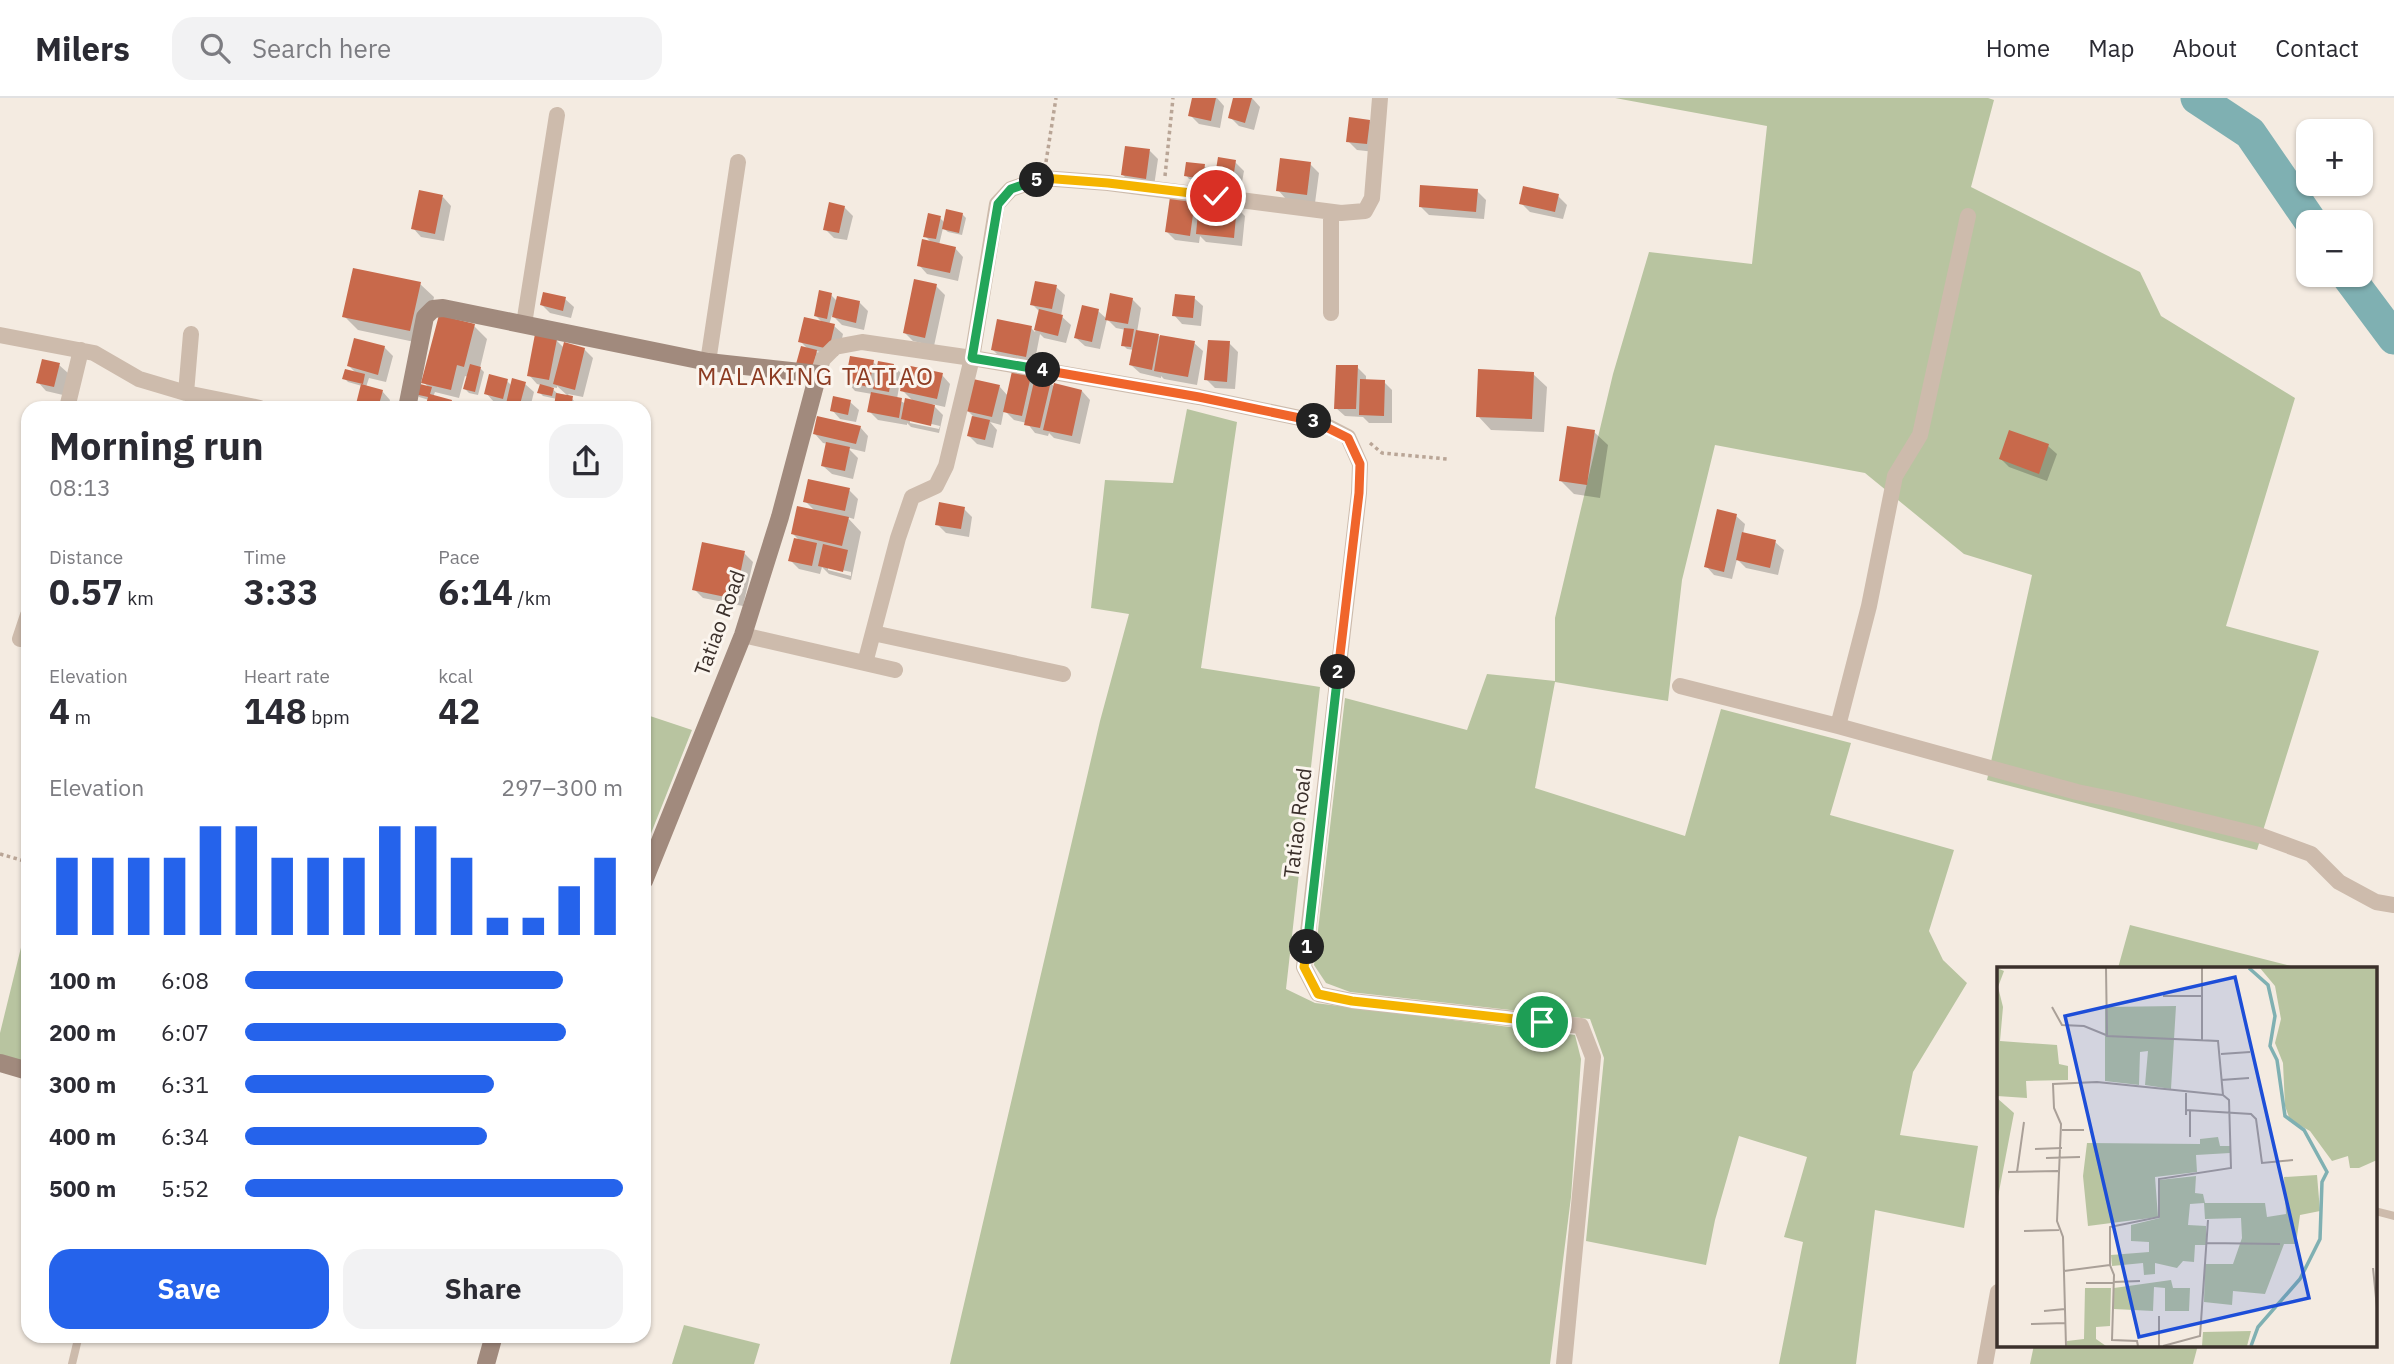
<!DOCTYPE html>
<html lang="en">
<head>
<meta charset="utf-8">
<style>
  :root { --surface:#fff; --page:#f2f2f3; --text:#2b2b33; --muted:#7c7c81; --line:#e1e1e2; --accent:#2563eb }
  body { margin:0; font-family:"IBM Plex Sans",sans-serif; background:var(--page); color:var(--text); height:100vh; display:flex; flex-direction:column; font-size:26px; white-space:nowrap }
  * { box-sizing:border-box; margin:0 }
  p { font-size:23px; color:var(--muted) }
  .icon { flex:none; width:38px; height:38px; fill:none; stroke:currentColor; stroke-width:2; stroke-linecap:round; stroke-linejoin:round }
  .map { position:relative; flex:1; overflow:hidden }
  .sheet { position:absolute; left:21px; top:303px; width:630px; height:942px; display:flex; flex-direction:column; background:var(--surface); border-radius:21px; box-shadow:0 2px 5px #0004 }
  .sheet>* { flex:none }
  .tools { position:absolute; left:2296px; top:21px; display:grid; gap:14px }
  .tools a { display:grid; place-items:center; width:77px; height:77px; border-radius:14px; background:var(--surface); box-shadow:0 2px 5px #0004; font-size:35px }
  .pin { position:absolute; display:grid; place-items:center; width:60px; height:60px; color:#fff; margin:-30px; border:4px solid #fff; border-radius:50%; box-shadow:0 2px 7px #0007 }
  .km { position:absolute; width:35px; height:35px; margin:-18px; border-radius:50%; background:#222; color:#fff; font-size:19px; line-height:35px; text-align:center }
  .round { display:grid; place-items:center; flex:none; width:74px; height:74px; border-radius:21px; background:var(--page) }
  .head { display:flex; align-items:center; justify-content:space-between; height:119px; padding:0 28px }
  h1 { font-size:38px; font-weight:700; line-height:52px }
  .stats { display:grid; grid-template-columns:repeat(3,1fr); gap:10px; height:119px; padding:7px 28px }
  .stats div { display:grid; align-content:center }
  .stats b { font-size:35px; font-weight:700 }
  .stats small { font-size:19px; font-weight:400 }
  .stats p { font-size:19px }
  .chart { height:196px; padding:14px 28px }
  .chart p { display:flex; justify-content:space-between }
  .chart svg { width:100%; height:126px; margin-top:7px; stroke:var(--accent); stroke-width:6 }
  .cta { display:flex; gap:14px; margin-top:auto; padding:14px 28px }
  .cta a { flex:1; height:80px; border-radius:21px; background:var(--accent); color:#fff; font-size:28px; font-weight:700; line-height:80px; text-align:center }
  .cta a+a { background:var(--page); color:var(--text) }
  ul { padding:0 28px; list-style:none; font-size:23px }
  li { display:grid; grid-template-columns:112px 84px 1fr; align-items:center; height:52px }
  li i { height:18px; border-radius:9px; background:var(--accent) }
  header { display:flex; align-items:center; gap:42px; box-sizing:border-box; height:98px; padding:0 35px; background:var(--surface); border-bottom:2px solid var(--line) }
  header strong { font-size:33px }
  nav { display:flex; gap:38px; margin-inline-start:auto; font-size:24px }
  .search { width:490px; height:63px; background:var(--page); display:flex; align-items:center; gap:18px; box-sizing:border-box; padding:0 24px; border-radius:21px; color:var(--muted); font-size:26px }
  .map>svg:first-child { display:block }
  .green { fill:#b8c4a0 }
  .shadow { fill:#0003; fill-rule:evenodd }
  .lines { fill:none; stroke-linecap:round; stroke-linejoin:round }
  .river { stroke:#7fb0b2; stroke-width:33 }
  .building { fill:#c8694b }
  .path { stroke:#b9a596; stroke-width:3.5; stroke-dasharray:3.5 3.5; stroke-linecap:butt }
  .lane { stroke:#cdbbac; stroke-width:8 }
  .street { stroke:#cdbbac; stroke-width:16 }
  .secondary { stroke:#a18a7d; stroke-width:18 }
  .split-1-casing { stroke:#fff; stroke-width:14 }
  .split-2-casing { stroke:#fff; stroke-width:14 }
  .split-3-casing { stroke:#fff; stroke-width:14 }
  .split-4-casing { stroke:#fff; stroke-width:14 }
  .split-5-casing { stroke:#fff; stroke-width:14 }
  .split-6-casing { stroke:#fff; stroke-width:14 }
  .split-1 { stroke:#f5b400; stroke-width:9 }
  .split-2 { stroke:#22a559; stroke-width:9 }
  .split-3 { stroke:#f0652b; stroke-width:9 }
  .split-4 { stroke:#f0652b; stroke-width:9 }
  .split-5 { stroke:#22a559; stroke-width:9 }
  .split-6 { stroke:#f5b400; stroke-width:9 }
  .labels { text-anchor:middle; stroke-width:6; stroke-linejoin:round; paint-order:stroke }
  .street-label { font-size:21px; fill:#3b302b; stroke:#fbf5ee }
  .quarter-label { font-size:24px; letter-spacing:2px; fill:#8c3b22; stroke:#fbf5ee }
  .inset-river { fill:none; stroke:#7fb0b2; stroke-width:3.5 }
  .inset-road { fill:none; stroke:#aaa098; stroke-width:2 }
  .view { fill:#1d4ed8; fill-opacity:0.15; stroke:#1d4ed8; stroke-width:3.5 }
  .inset-edge { fill:none; stroke:#3b302b; stroke-width:3.5 }
</style>
</head>
<body>
<header>
<strong>Milers</strong>
<div class="search"><svg class="icon" aria-label="search" viewBox="0 0 24 24"><circle cx="10" cy="10" r="6"/><path d="M15 15l6 6"/></svg>Search here</div>
<nav><a>Home</a><a>Map</a><a>About</a><a>Contact</a></nav>
</header>
<div class="map">
<svg width="2394" height="1266" viewBox="0 0 2394 1266">
  <rect width="100%" height="100%" fill="#f4ebe1"/>
  <path class="green" d="M1615,0H1988L1994,2L1971,89L2140,174L2161,218L2295,300L2226,528L2319,553L2257,752L1987,682L2032,477L1964,456L1865,375L1715,347L1682,482L1668,603L1555,584L1535,690L1685,738L1721,611L1851,645L1830,717L1954,752L1929,833L1943,862L1967,885L1913,974L1900,1037L1978,1048L1964,1130L1875,1112L1856,1266H1779L1803,1144L1784,1139L1807,1059L1739,1038L1715,1122L1706,1167L1586,1143L1604,960L1590,921L1350,894L1326,885L1314,867L1345,600L1467,632L1487,576L1555,583V520L1613,276L1649,154L1752,166L1767,28Z
    M1187,311L1237,324L1201,570L1320,589L1286,891L1315,905L1575,937L1581,961L1571,1099L1550,1266H950L1100,623L1129,516L1091,510L1105,382L1173,385Z
    M644,616L692,632L644,753Z
    M28,821V976L0,970V935Z
    M2130,827L2291,868V870H2118Z
    M684,1227L760,1246L754,1266H672Z
    M2034,1247H2198L2193,1266H2030Z"/>
  <path class="shadow" d="M1194,0H1217L1224,8L1220,30L1199,26L1190,17Z
    M1235,0H1252L1260,9L1254,32L1239,28L1230,19Z
    M1369,23L1378,32L1375,54L1357,52L1348,43Z
    M1150,53L1158,61L1154,88L1131,85L1122,76Z
    M1235,64L1244,73L1240,95L1224,92L1216,83ZM1223,84L1240,87V90L1223,87Z
    M1310,66L1319,75L1315,105L1286,101L1278,92Z
    M1204,68L1208,72L1207,84L1189,81L1186,77Z
    M1477,93L1486,102L1484,121L1429,117L1420,108Z
    M1558,98L1567,107L1563,121L1530,114L1521,105Z
    M443,99L451,108L444,143L421,139L413,130Z
    M1194,104L1200,110L1236,109L1245,118L1242,148L1206,144L1200,138L1199,145L1175,142L1167,134Z
    M844,109L853,118L847,142L834,140L825,131Z
    M962,116L966,120L962,137L948,134L943,130L939,147L955,150L963,159L958,183L927,176L919,167L932,145L925,138L940,120L945,125Z
    M420,186L434,199L424,246L358,232L344,218Z
    M936,188L945,197L934,248L913,243L904,234Z
    M1056,189L1065,197L1061,218L1071,227L1066,245L1044,240L1040,236L1034,267L1001,260L992,251L1031,230L1035,234L1040,214L1032,206Z
    M831,197L837,203L859,204L868,213L864,232L842,227L832,217L829,227L834,228L843,236L838,258L816,253L820,257L817,273L809,252L800,243L823,225L816,218Z
    M1194,200L1203,208L1201,228L1182,226L1174,217Z
    M565,201L574,209L571,220L550,215L542,207Z
    M1132,201L1141,210L1137,234L1194,245L1203,253L1197,287L1164,281L1161,278V280L1140,275L1131,267L1134,252L1127,251L1123,247L1126,232L1116,230L1107,221Z
    M1098,213L1107,221L1100,251L1085,248L1076,240Z
    M474,228L487,241L480,270L484,274L478,297L469,295L465,291L468,279L465,278L459,300L435,294L433,299L451,304L457,310H427L429,302L419,299L416,295L430,290L423,284Z
    M556,242L564,250L584,251L593,260L583,299L568,296L580,310H558L556,307L557,301L543,298L539,294L541,287L537,286L529,277ZM557,288L568,298L557,295L550,289L557,290Z
    M1229,245L1238,254L1235,291L1215,290L1206,281Z
    M384,249L393,258L386,284L369,280L366,289L382,293L390,302L388,310H356L362,288L348,284L344,280L356,275L349,268Z
    M873,264L879,270L893,267L902,276L900,288L942,277L950,286L945,309L932,306L943,317L939,335L911,329L907,325V327L878,322L869,313L872,296L855,293L847,284ZM899,289L914,304L906,306L897,301ZM910,321L940,328L939,331L910,325Z
    M59,267L68,275L63,297L46,293L38,284Z
    M1357,269L1366,278V283L1384,284L1392,292V325H1369L1363,319L1345,318L1336,310Z
    M1533,276L1547,289L1544,334L1491,332L1478,318Z
    M1030,279L1036,285H1050L1055,289L1082,293L1090,302L1080,346L1054,340L1049,335L1048,338L1035,335L1027,325L1014,322L1004,312L1001,327L990,324L997,332L993,350L977,346L969,338L973,318L968,313L999,288L1008,298Z
    M507,283L512,288L525,286L534,294L530,310H506L507,307L494,304L486,295Z
    M850,304L859,312L856,324L840,321L832,312Z
    M860,329L868,338L865,354L848,350L858,360L853,381L832,376L823,368L828,346L823,345L815,336Z
    M1594,334L1608,347L1600,400L1574,396L1561,383Z
    M2048,348L2057,356L2047,383L2009,369L2001,361Z
    M849,392L858,401L854,421L847,419L861,434L851,482L829,476L822,469L820,476L799,471L790,462L801,444L793,436L815,413L805,403ZM828,469L851,474V478L828,472Z
    M964,411L972,419L969,439L946,435L937,426Z
    M1736,418L1745,426L1743,436L1775,444L1784,452L1778,477L1746,470L1737,461L1732,481L1714,477L1706,468Z
    M744,455L753,464L743,508L703,500L694,491Z
    M644,1178L651,1186L647,1198L644,1197Z"/>
  <g class="lines">
    <path class="river" d="M2197,0L2250,35L2311,124
      M2347,177L2394,240"/>
  </g>
  <path class="building" d="M1192,0H1216L1211,23L1188,18Z
    M1233,0H1252L1245,25L1228,20Z
    M1349,19L1370,22L1367,46L1346,44Z
    M1125,48L1150,51L1146,81L1121,77Z
    M1218,59L1236,62L1232,87L1214,84Z
    M1280,60L1311,64L1307,97L1276,93Z
    M1186,64L1205,66L1203,81L1184,78Z
    M1420,87L1478,91L1476,114L1419,109Z
    M1523,88L1559,96L1555,114L1519,106Z
    M419,92L443,97L435,136L411,131Z
    M1170,99L1195,102L1190,138L1165,134Z
    M829,104L845,108L839,135L823,132Z
    M1199,104L1237,107L1234,140L1196,136Z
    M946,111L963,115L959,135L942,131Z
    M928,115L941,118L936,141L923,139Z
    M922,141L956,149L950,175L917,168Z
    M353,170L421,184L410,233L342,219Z
    M914,181L937,186L925,240L903,235Z
    M1035,183L1057,187L1052,211L1030,207Z
    M819,192L832,195L827,221L814,218Z
    M543,194L566,199L563,213L540,207Z
    M1110,195L1133,200L1128,226L1105,222Z
    M1175,196L1195,198L1193,220L1172,218Z
    M837,198L860,203L856,225L832,219Z
    M1082,207L1099,211L1092,244L1074,240Z
    M1039,211L1063,217L1058,238L1034,232Z
    M439,217L475,226L464,269L457,267L451,292L421,285Z
    M804,219L835,226L829,251L798,244Z
    M997,221L1032,228L1026,259L991,252Z
    M1124,230L1134,231L1131,249L1121,248Z
    M1136,232L1159,236L1152,272L1129,267Z
    M535,236L557,241L549,282L527,278Z
    M1160,237L1195,243L1188,279L1154,273Z
    M354,240L385,248L378,277L347,268Z
    M1208,242L1230,243L1227,284L1204,282Z
    M564,244L585,250L575,292L553,286Z
    M801,248L817,252L813,270L796,266Z
    M850,258L874,262L869,289L845,284Z
    M42,261L60,265L54,289L36,285Z
    M878,263L894,266L889,294L873,291Z
    M470,266L481,269L475,294L463,291Z
    M906,267L943,275L937,301L900,293Z
    M1336,267H1358L1356,311H1334Z
    M345,271L365,276L363,286L342,281Z
    M1478,271L1534,274L1532,321L1476,319Z
    M1012,273L1031,278L1022,318L1003,314Z
    M489,276L508,281L503,301L484,296Z
    M1035,279L1051,283L1040,330L1024,327Z
    M512,280L526,284L519,310H505Z
    M973,281L1000,287L992,319L966,313Z
    M1360,281L1385,282L1384,318L1359,317Z
    M416,285L432,289L430,296L452,302L450,310H425L428,299L414,296Z
    M1054,285L1082,292L1072,338L1043,332Z
    M361,286L383,292L378,310H355Z
    M540,286L554,290L552,298L537,295Z
    M871,294L902,300L899,320L867,314Z
    M556,295L573,298L571,310L554,308Z
    M833,298L851,302L848,317L830,313Z
    M905,300L935,307L931,328L901,321Z
    M817,318L861,328L856,346L813,336Z
    M972,318L990,322L985,342L967,338Z
    M1567,328L1595,332L1587,387L1559,383Z
    M2009,332L2049,346L2039,376L1999,361Z
    M826,344L850,349L845,373L821,368Z
    M808,381L850,390L845,413L803,404Z
    M939,404L965,409L961,431L935,427Z
    M797,408L849,419L842,448L791,436Z
    M1717,411L1737,416L1724,474L1704,469Z
    M1742,434L1776,442L1770,470L1736,462Z
    M794,440L817,445L812,468L788,463Z
    M702,444L745,453L735,501L692,492Z
    M823,446L848,452L843,474L818,468Z"/>
  <g class="lines">
    <path class="path" d="M1046,64L1056,0
      M1165,78L1173,0
      M1370,345L1382,355L1447,361
      M0,756L28,764"/>
    <path class="lane" d="M2375,1113L2394,1118
      M72,1266L79,1237"/>
    <path class="street" d="M1331,215V114
      M524,226L557,17
      M0,237L94,255L139,281L186,295L260,310
      M708,264L738,64
      M818,276L823,261L835,249L862,244L972,260L1199,299L1319,324L1348,339L1360,366L1359,395L1304,869L1318,896L1352,903L1581,928L1593,959L1564,1266
      M186,295L191,236
      M67,310L81,252
      M873,535L1063,576
      M743,537L895,572
      M20,541L28,517
      M865,565L898,440L912,399L936,388L946,368L972,260L997,106L1011,91L1043,80L1108,85L1341,115L1365,113L1372,100L1380,0
      M1680,588L1838,628L2077,694L2116,702L2259,737L2311,756L2339,784L2376,804L2394,807
      M1838,628L1869,508L1895,378L1920,337L1968,118
      M1985,1266L1998,1194"/>
    <path class="secondary" d="M407,310L425,219L433,211L443,210L708,264L818,276L780,419L743,537L644,783
      M0,965L28,973
      M486,1266L494,1237"/>
  </g>
  <g class="lines">
    <g class="split-1-casing">
      <path id="split-1" d="M1307,849L1304,869L1318,896L1352,903L1542,924"/>
    </g>
    <g class="split-2-casing">
      <path id="split-2" d="M1307,849L1338,574"/>
    </g>
    <g class="split-3-casing">
      <path id="split-3" d="M1314,323L1348,340L1360,366L1359,395L1338,574"/>
    </g>
    <g class="split-4-casing">
      <path id="split-4" d="M1043,272L1199,299L1314,323"/>
    </g>
    <g class="split-5-casing">
      <path id="split-5" d="M1037,82L1011,91L998,106L972,260L1043,272"/>
    </g>
    <g class="split-6-casing">
      <path id="split-6" d="M1037,82L1043,80L1108,85L1216,98"/>
    </g>
    <use href="#split-1" class="split-1"/>
    <use href="#split-2" class="split-2"/>
    <use href="#split-3" class="split-3"/>
    <use href="#split-4" class="split-4"/>
    <use href="#split-5" class="split-5"/>
    <use href="#split-6" class="split-6"/>
  </g>
  <g class="labels">
    <g class="street-label">
      <text transform="translate(720 525) rotate(-70)" y="7">Tatiao Road</text>
      <text transform="translate(1298 725) rotate(-83)" y="7">Tatiao Road</text>
    </g>
    <g class="quarter-label">
      <text x="816" y="287">MALAKING TATIAO</text>
    </g>
  </g>
  <g transform="translate(1997 869)">
    <rect width="380" height="380" fill="#f4ebe1"/>
    <path d="M0,1L7,4L1,20L6,40L3,74L60,78L62,97L71,99V113L29,114L30,131L0,129ZM263,1H380V193L362,201H353L351,189L335,194L313,164L293,153L288,139L286,96L278,76L284,52L278,19ZM179,39L174,122L148,118L151,84L143,85L142,118L108,114V40ZM0,131L17,146L0,235ZM221,170L223,179H233V186L199,188L200,205L158,210L161,250L91,259L86,209L90,176L203,177V172ZM320,208L323,244L303,248L299,277H287L268,327L236,324L235,338L207,335L208,297H236L245,271L244,251L208,252L207,236L193,237L191,258L209,259V278H198L197,295L186,294L180,301L158,296V307L147,308L146,296L115,299L114,288L152,285V275L134,274V258L163,251L162,213L199,209L198,226L206,227L208,236H268L270,250L289,247L287,210ZM174,313L176,321H193L192,344H168V321L157,320L156,344L117,342V321ZM88,321H114L113,359L99,360V372L109,379H70V374L87,372ZM254,364L250,379H205L206,365Z" fill="#b8c4a0"/>
    <path class="inset-river" d="M252,1L271,18L278,49L273,79L280,93L288,149L307,163L330,205L325,215L323,272L303,312L261,360L254,379"/>
    <path class="inset-road" d="M109,1L110,69L221,74L226,128L232,133L234,201L162,212V250L113,260V298L117,308L115,373L140,374L141,379M205,1V74M166,29H206M55,40L65,58L87,59L109,68M224,87L253,85M224,113L252,111M189,126V148M189,143L254,147L259,152L265,196L296,193M193,143V170M65,163H87M38,182L65,181M49,191L83,190M11,205L61,204M20,205L27,155M27,264L62,263M210,276L283,277M376,301L380,341M67,304L113,298M89,316L143,314M47,344L68,342M34,357L68,356M69,379L66,270L60,254L64,157L57,141L56,117L100,115L226,128M162,379V349M166,379L203,369L211,253"/>
    <path class="view" d="M238,10L312,331L142,370L68,49Z"/>
    <rect width="380" height="380" class="inset-edge"/>
  </g>
</svg>
<div class="tools">
<a>+</a>
<a>−</a>
</div>
<div class="pin" style="left:1542px;top:924px;background:#1e9e55"><svg class="icon" aria-label="arrive" viewBox="0 0 24 24"><path d="M6 21V4h12l-3 4 3 4H6"/></svg></div>
<div class="pin" style="left:1216px;top:98px;background:#d93025"><svg class="icon" aria-label="check" viewBox="0 0 24 24"><path d="M5 12l5 5 9-10"/></svg></div>
<b class="km" style="left:1307px;top:849px">1</b>
<b class="km" style="left:1338px;top:574px">2</b>
<b class="km" style="left:1314px;top:323px">3</b>
<b class="km" style="left:1043px;top:272px">4</b>
<b class="km" style="left:1037px;top:82px">5</b>
<section class="sheet">
<div class="head"><div><h1>Morning run</h1><p>08:13</p></div><a class="round"><svg class="icon" aria-label="share" viewBox="0 0 24 24"><path d="M12 15V3M7 8l5-5 5 5M5 13v7h14v-7"/></svg></a></div>
<div class="stats">
<div><p>Distance</p><b>0.57<small> km</small></b></div>
<div><p>Time</p><b>3:33</b></div>
<div><p>Pace</p><b>6:14<small> /km</small></b></div>
</div>
<div class="stats">
<div><p>Elevation</p><b>4<small> m</small></b></div>
<div><p>Heart rate</p><b>148<small> bpm</small></b></div>
<div><p>kcal</p><b>42</b></div>
</div>
<div class="chart"><p><span>Elevation</span>297–300 m</p>
<svg viewBox="0 0 160 44" preserveAspectRatio="none"><path d="M5 44V17M15 44V17M25 44V17M35 44V17M45 44V6M55 44V6M65 44V17M75 44V17M85 44V17M95 44V6M105 44V6M115 44V17M125 44V38M135 44V38M145 44V27M155 44V17"/></svg>
</div>
<ul>
<li><b>100 m</b>6:08<i style="width:84%"></i></li>
<li><b>200 m</b>6:07<i style="width:85%"></i></li>
<li><b>300 m</b>6:31<i style="width:66%"></i></li>
<li><b>400 m</b>6:34<i style="width:64%"></i></li>
<li><b>500 m</b>5:52<i style="width:100%"></i></li>
</ul>
<div class="cta"><a>Save</a><a>Share</a></div>
</section>
</div>
</body>
</html>
